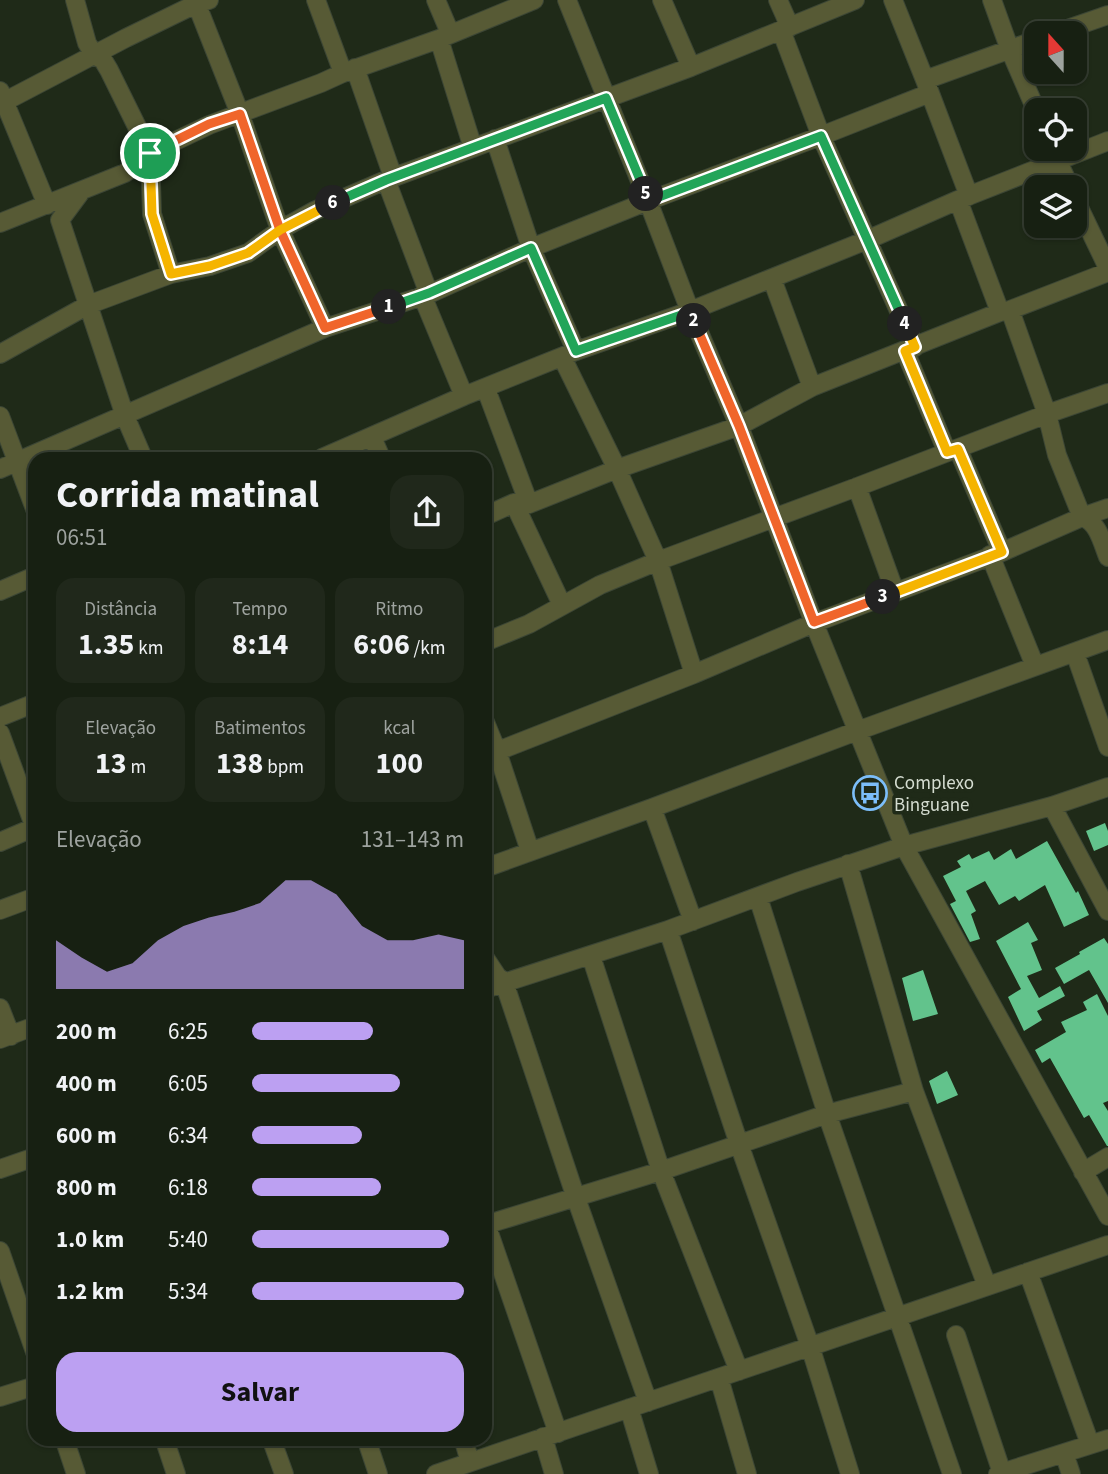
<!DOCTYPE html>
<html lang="pt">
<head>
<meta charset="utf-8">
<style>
  :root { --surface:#172012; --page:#20281b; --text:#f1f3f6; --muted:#9ea39f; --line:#363e32; --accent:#bca0f2 }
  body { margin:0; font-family:"Source Sans 3",sans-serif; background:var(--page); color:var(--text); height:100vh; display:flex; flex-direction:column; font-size:26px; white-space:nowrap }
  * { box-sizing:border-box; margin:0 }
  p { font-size:23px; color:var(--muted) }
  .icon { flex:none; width:38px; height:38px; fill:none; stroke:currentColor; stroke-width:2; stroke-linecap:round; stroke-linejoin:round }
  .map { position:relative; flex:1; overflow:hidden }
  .details { position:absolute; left:28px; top:452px; width:464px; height:994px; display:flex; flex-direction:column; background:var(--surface); border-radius:21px; box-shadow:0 2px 5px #0004,0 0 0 2px var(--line) }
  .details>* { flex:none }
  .needle { width:46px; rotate:339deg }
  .fabs { position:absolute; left:1024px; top:21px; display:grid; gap:14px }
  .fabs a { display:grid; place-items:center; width:63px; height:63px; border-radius:14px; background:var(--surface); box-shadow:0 2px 5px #0004,0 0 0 2px var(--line); font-size:35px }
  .pin { position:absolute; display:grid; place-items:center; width:60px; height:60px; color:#fff; margin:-30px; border:4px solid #fff; border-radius:50%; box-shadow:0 2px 7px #0007 }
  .km { position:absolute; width:35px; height:35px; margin:-18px; border-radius:50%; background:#222; color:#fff; font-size:19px; line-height:35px; text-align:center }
  .round { display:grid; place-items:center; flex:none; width:74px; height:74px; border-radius:21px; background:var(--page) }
  .overview { display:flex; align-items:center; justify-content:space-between; height:119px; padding:0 28px }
  h1 { font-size:38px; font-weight:700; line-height:52px }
  .figures { display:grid; grid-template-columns:repeat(3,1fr); gap:10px; height:119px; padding:7px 28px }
  .figures div { display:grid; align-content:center; border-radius:18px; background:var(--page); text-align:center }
  .figures b { font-size:30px; font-weight:700 }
  .figures small { font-size:19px; font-weight:400 }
  .figures p { font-size:19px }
  .chart { height:196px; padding:14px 28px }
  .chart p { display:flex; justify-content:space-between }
  .chart svg { width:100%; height:126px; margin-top:7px; fill:var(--accent); opacity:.7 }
  .button { display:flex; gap:14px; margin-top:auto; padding:14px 28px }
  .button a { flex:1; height:80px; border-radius:21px; background:var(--accent); color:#111; font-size:28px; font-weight:700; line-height:80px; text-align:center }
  ul { padding:0 28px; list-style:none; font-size:23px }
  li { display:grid; grid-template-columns:112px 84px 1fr; align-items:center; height:52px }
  li i { height:18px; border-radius:9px; background:var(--accent) }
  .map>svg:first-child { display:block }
  .building { fill:#62c38c }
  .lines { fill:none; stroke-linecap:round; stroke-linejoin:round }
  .minor-casing { stroke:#3c4635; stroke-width:20 }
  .minor { stroke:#575a35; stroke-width:18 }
  .split-1-casing { stroke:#fff; stroke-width:14 }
  .split-2-casing { stroke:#fff; stroke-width:14 }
  .split-3-casing { stroke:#fff; stroke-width:14 }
  .split-4-casing { stroke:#fff; stroke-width:14 }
  .split-5-casing { stroke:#fff; stroke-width:14 }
  .split-6-casing { stroke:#fff; stroke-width:14 }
  .split-7-casing { stroke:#fff; stroke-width:14 }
  .split-1 { stroke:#f0652b; stroke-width:9 }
  .split-2 { stroke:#22a559; stroke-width:9 }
  .split-3 { stroke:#f0652b; stroke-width:9 }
  .split-4 { stroke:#f5b400; stroke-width:9 }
  .split-5 { stroke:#22a559; stroke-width:9 }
  .split-6 { stroke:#22a559; stroke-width:9 }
  .split-7 { stroke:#f5b400; stroke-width:9 }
  .labels { text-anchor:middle; stroke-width:7; stroke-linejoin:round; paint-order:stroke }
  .poi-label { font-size:19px; fill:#d4dcd0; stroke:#1f2a18; text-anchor:start }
</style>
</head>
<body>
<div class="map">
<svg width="1108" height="1474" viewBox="0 0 1108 1474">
  <rect width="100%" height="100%" fill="#1f2a18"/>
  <path class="building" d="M1105,823L1108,831V845L1094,851L1086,831Z
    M1047,841L1076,893L1078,891L1089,915L1064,927L1045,885L1019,901L1015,896L999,905L985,881L966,891L976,911L971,914L980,939L970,942L950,904L956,901L943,876L961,867L957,861L969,854L972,859L989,851L994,860L1011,849L1016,859Z
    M1028,922L1038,940L1031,943L1042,970L1027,976L1039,998L1060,986L1065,996L1037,1011L1042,1020L1024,1031L1008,997L1021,989L996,941Z
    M1104,938L1108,944V1003L1089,970L1064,984L1055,968L1080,954L1079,952Z
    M923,970L938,1014L913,1021L902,978Z
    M1097,994L1108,1016V1101L1103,1103L1108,1111V1146H1107L1089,1115L1084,1118L1050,1058L1042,1063L1035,1050L1066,1032L1061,1022L1087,1010L1083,1002Z
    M947,1071L958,1095L937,1104L929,1081Z"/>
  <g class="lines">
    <g class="minor-casing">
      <path id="minor" d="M75,0L87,43L94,55L103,60L109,70L150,153L152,214L171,274
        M195,0L240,114L280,230L325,328
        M316,0L343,73
        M436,0L450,33
        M567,0L648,201L690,311L739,426L814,623L904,846L1108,1216
        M662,0L691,67
        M778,0L790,27
        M893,0L925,80L969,196
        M992,0L1010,50L1036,110
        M781,30L821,136L915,347
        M1056,33L1108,15
        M439,39L473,148
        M355,68L393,177
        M925,80L1036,40
        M0,91L47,205
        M0,104L126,38L196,4L209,0
        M495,139L531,248L576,351
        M1052,149L1070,187
        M386,180L429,294
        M80,193L60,220L125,416L143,458
        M1074,197L1108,268
        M958,200L1000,312
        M0,223L125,173L150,153L209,125L321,83L343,73L439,39L534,0
        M772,279L812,387
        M422,295L464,396
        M1010,310L1047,414L1057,455L1082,517C1098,522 1102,542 1108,557
        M905,351L947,452
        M0,354L88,305L171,274L210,266L248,253L280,230L314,211L386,180L691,67L855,0
        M562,357L617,469L658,561L694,674
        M486,389L529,504
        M0,416L35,509
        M372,437L381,458
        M958,449L1002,552
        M322,458L464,396L576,351L690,311L867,240L958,200L1108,141
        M0,469L325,328L429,294L531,248L648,201L821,136L930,93
        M857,487L895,592
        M514,503L562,605
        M485,516L514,503L529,504L617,469L739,426L812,387L1000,312L1010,310L1108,272
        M990,555L1035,666
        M0,591L35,576
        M485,642L529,624L600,585L658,561L857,487L1047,414L1108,393
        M1075,653L1108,747
        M0,717L35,703
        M485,722L497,751L530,851
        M0,733L35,828
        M485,756L694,674L814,623L1002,552L1082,517L1108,508
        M1052,806L1108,911
        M652,808L693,921
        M0,842L35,827
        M848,864L914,1091L987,1286
        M485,868L652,808L857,731L1108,640
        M758,897L827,1114L952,1474
        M0,910L35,897
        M668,930L739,1144L810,1346L850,1474
        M591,956L661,1171L739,1371
        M485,958L497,976L504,982L576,1198L648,1402
        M485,989L668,930L797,882L904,846L1052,806L1108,787
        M0,1008L11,1036
        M0,1039L35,1026
        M0,1169L35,1157
        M1083,1172L1108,1157
        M485,1221L558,1433
        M485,1225L661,1171L827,1114L914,1091
        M0,1251L35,1352
        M1028,1272L1090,1444
        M956,1335L1002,1473
        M719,1378L747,1474
        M0,1397L35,1386
        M629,1408L649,1474
        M543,1437L554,1474
        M64,1438L76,1474
        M164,1438L176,1474
        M271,1438L284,1474
        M366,1438L378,1474
        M463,1438L470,1462
        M1064,1453L1071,1474
        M436,1474L1108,1245
        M998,1474L1108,1439"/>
    </g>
    <use href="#minor" class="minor"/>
  </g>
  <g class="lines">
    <g class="split-1-casing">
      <path id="split-1" d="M150,153L209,124L240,114L280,230L325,328L389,307"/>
    </g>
    <g class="split-2-casing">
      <path id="split-2" d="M389,307L429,293L531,248L576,351L690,312L694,321"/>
    </g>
    <g class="split-3-casing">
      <path id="split-3" d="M694,321L739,426L814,622L883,597"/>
    </g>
    <g class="split-4-casing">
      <path id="split-4" d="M883,597L1002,552L958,449L947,452L905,351L915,347L905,324"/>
    </g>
    <g class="split-5-casing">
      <path id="split-5" d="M646,194L648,201L821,136L905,324"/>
    </g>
    <g class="split-6-casing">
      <path id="split-6" d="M333,203L386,180L606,98L646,194"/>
    </g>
    <g class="split-7-casing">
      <path id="split-7" d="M150,153L152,214L171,274L210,266L248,253L280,230L333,203"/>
    </g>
    <use href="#split-1" class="split-1"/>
    <use href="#split-2" class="split-2"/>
    <use href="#split-3" class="split-3"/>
    <use href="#split-4" class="split-4"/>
    <use href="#split-5" class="split-5"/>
    <use href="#split-6" class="split-6"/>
    <use href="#split-7" class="split-7"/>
  </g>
  <defs>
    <g id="bus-ring" transform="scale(1.75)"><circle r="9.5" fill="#1f2a18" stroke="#7cbef9" stroke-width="1.5"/><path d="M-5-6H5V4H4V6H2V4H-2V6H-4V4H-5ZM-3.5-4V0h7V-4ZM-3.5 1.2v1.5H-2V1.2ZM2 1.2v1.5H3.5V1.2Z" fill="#7cbef9"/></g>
  </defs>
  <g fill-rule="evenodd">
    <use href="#bus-ring" x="870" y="793"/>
  </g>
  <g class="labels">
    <g class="poi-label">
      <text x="894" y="789">Complexo<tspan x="894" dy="22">Binguane</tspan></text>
    </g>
  </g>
</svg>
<div class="fabs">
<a><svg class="needle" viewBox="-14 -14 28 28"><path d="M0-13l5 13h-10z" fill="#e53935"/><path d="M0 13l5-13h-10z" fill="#9ea39f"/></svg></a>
<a><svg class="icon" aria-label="locate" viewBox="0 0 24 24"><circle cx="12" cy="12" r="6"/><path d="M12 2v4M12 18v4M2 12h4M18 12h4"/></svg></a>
<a><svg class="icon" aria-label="layers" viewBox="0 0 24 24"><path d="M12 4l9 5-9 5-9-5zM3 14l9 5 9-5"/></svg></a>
</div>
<div class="pin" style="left:150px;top:153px;background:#1e9e55"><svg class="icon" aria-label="arrive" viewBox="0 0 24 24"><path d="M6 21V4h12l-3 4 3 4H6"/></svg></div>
<b class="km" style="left:389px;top:307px">1</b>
<b class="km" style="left:694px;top:321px">2</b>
<b class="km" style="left:883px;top:597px">3</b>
<b class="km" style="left:905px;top:324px">4</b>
<b class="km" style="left:646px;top:194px">5</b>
<b class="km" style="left:333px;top:203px">6</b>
<section class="details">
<div class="overview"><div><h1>Corrida matinal</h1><p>06:51</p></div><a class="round"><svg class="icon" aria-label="share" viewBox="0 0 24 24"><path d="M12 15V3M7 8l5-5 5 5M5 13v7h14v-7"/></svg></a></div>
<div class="figures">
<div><p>Distância</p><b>1.35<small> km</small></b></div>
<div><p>Tempo</p><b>8:14</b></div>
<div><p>Ritmo</p><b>6:06<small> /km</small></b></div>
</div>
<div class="figures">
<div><p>Elevação</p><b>13<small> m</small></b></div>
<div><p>Batimentos</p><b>138<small> bpm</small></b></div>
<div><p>kcal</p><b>100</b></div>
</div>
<div class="chart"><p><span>Elevação</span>131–143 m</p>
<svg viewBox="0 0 160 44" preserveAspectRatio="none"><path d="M0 44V27L10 33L20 38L30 35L40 27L50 22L60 19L70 17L80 14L90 6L100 6L110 11L120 22L130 27L140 27L150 25L160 27V44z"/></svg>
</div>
<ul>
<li><b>200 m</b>6:25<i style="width:57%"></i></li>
<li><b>400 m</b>6:05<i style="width:70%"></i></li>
<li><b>600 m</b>6:34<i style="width:52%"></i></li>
<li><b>800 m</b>6:18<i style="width:61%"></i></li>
<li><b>1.0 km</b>5:40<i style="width:93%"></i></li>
<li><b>1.2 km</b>5:34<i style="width:100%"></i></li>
</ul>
<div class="button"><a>Salvar</a></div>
</section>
</div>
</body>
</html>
